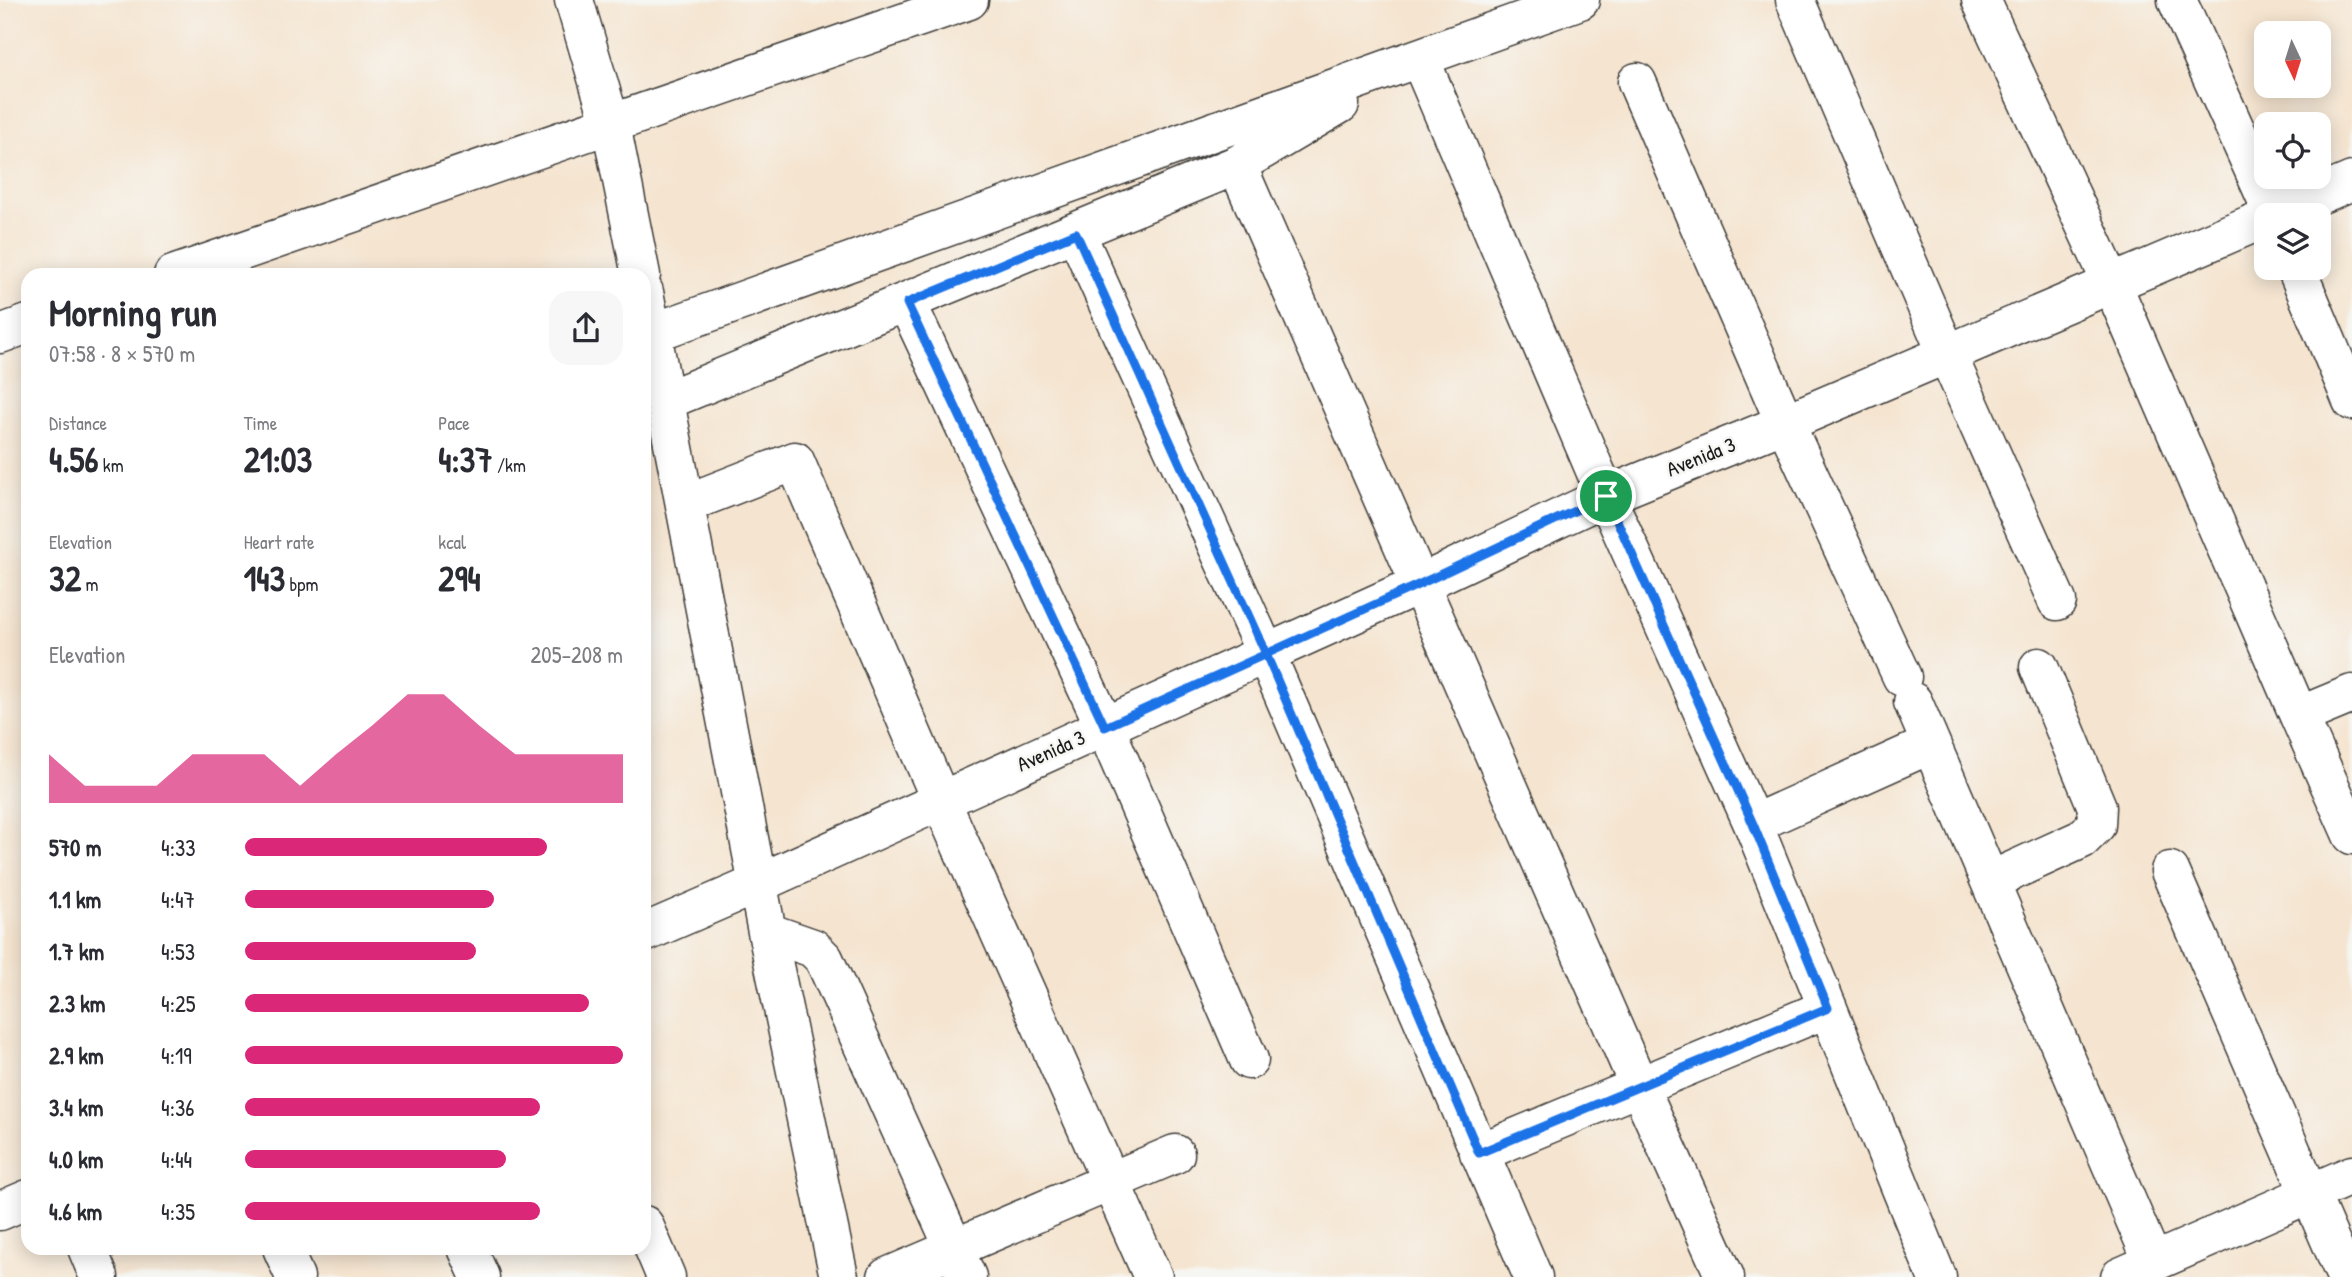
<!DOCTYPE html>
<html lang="en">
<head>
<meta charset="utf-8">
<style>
  :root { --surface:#fff; --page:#f7f7f7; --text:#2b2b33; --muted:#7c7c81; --accent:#db2777 }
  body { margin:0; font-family:"Patrick Hand",sans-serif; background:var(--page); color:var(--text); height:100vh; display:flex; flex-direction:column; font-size:26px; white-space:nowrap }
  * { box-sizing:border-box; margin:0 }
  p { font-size:23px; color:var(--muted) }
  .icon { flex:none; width:38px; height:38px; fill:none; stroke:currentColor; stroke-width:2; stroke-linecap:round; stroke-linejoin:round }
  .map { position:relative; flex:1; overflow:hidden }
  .drawer { position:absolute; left:21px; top:268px; width:630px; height:987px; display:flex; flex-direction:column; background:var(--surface); border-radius:21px; box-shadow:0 4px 18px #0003 }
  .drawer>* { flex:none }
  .needle { width:46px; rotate:176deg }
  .buttons { position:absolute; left:2254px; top:21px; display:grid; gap:14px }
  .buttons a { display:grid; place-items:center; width:77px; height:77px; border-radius:14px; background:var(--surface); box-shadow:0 4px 18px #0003; font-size:35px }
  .pin { position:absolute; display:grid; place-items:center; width:60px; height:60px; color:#fff; margin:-30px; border:4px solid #fff; border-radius:50%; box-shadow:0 2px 7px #0007 }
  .round { display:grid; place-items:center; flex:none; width:74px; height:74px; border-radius:21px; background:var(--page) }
  .overview { display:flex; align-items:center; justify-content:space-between; height:119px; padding:0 28px }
  h1 { font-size:38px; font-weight:800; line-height:52px }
  .figures { display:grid; grid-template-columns:repeat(3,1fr); gap:10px; height:119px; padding:7px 28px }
  .figures div { display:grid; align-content:center }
  .figures b { font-size:35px; font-weight:800 }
  .figures small { font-size:19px; font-weight:400 }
  .figures p { font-size:19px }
  .chart { height:196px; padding:14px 28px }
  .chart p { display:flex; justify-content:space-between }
  .chart svg { width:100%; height:126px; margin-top:7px; fill:var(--accent); opacity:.7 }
  ul { padding:0 28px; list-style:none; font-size:23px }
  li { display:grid; grid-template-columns:112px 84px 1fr; align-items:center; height:52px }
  li i { height:18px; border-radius:9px; background:var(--accent) }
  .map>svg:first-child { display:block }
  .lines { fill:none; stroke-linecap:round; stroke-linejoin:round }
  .minor-casing { stroke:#3d3a37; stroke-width:41 }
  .minor { stroke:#fff; stroke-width:38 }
  .route-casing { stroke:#fff; stroke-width:14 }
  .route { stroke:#1a73e8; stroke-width:9 }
  .labels { text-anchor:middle; stroke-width:5; stroke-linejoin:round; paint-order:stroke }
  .street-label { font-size:21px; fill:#1c1c1c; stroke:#f6f6f2 }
</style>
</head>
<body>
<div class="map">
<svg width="2352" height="1277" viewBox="0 0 2352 1277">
  <rect width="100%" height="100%" fill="#f6f6f2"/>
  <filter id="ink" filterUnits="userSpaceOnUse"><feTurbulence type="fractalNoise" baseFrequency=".0143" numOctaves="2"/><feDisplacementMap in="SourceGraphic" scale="14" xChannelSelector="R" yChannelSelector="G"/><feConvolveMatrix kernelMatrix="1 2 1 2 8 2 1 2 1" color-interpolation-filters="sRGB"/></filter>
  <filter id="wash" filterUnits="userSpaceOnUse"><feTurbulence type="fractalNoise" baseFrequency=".00686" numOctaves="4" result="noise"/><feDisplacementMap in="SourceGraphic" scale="28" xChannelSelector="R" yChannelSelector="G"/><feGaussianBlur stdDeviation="1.57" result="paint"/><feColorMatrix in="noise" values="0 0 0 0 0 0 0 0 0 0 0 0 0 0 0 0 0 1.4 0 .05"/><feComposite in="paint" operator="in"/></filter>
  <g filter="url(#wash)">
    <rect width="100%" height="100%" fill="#f5e4cf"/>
  </g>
  <g filter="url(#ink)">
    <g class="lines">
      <g class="minor-casing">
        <path id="minor" d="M574,0L611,125L641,275
          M1795,0L1947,354L2057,601
          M1981,0L2112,284L2299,716L2352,694
          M2177,0L2274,215
          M1420,59L1606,496L1753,824L1937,1277
          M1637,82L1785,423L1902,677
          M1237,165L1639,1086L1725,1277
          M2272,215L2352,181
          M1076,233L1266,654L1533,1277
          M2296,268L2352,401
          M173,275L969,0
          M644,292L767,932L839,1277
          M907,303L1105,727L1249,1060
          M652,333L1580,0
          M0,334L28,324
          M665,401L1237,165L1340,104
          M685,504L795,461L941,801L1153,1277
          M1913,702L2153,1262
          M2299,716L2352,835
          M1753,824L1931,744
          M2170,871L2346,1277
          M1990,881L2082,839L2096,825L2097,807L2039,667
          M767,932L813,948L824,959L967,1277
          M644,933L757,884L1420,584L1606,496L1785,423L2266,218
          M1479,1153L1828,1008
          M0,1211L28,1199
          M644,1225L666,1277
          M87,1248L99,1277
          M282,1248L295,1277
          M467,1248L480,1277
          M887,1277L1175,1154
          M2120,1277L2352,1175"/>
      </g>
      <use href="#minor" class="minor"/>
    </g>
  </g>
  <g class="lines" filter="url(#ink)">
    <g class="route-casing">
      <path id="route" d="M1606,496L1420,584L1266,654L1076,233L907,303L1105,727L1266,654L1479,1153L1828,1008L1753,824L1606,496"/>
    </g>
    <use href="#route" class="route"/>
  </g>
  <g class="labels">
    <g class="street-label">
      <text transform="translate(1701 457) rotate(-22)" y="7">Avenida 3</text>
      <text transform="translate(1051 751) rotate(-24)" y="7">Avenida 3</text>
    </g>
  </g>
</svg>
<div class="buttons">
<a><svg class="needle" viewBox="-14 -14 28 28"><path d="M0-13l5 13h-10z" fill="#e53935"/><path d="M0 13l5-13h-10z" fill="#7c7c81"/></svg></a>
<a><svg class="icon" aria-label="locate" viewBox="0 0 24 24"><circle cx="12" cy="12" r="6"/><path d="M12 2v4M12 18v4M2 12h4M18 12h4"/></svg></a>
<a><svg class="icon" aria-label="layers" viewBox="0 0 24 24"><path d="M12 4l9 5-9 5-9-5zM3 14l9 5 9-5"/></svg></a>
</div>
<div class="pin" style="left:1606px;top:496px;background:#1e9e55"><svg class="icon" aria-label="arrive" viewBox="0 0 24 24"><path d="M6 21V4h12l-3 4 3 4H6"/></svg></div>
<section class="drawer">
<div class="overview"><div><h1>Morning run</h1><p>07:58 · 8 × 570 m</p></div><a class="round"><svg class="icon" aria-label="share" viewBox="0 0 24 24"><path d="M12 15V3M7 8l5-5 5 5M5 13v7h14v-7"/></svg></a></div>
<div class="figures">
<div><p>Distance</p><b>4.56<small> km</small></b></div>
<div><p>Time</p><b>21:03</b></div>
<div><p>Pace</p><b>4:37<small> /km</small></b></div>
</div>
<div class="figures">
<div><p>Elevation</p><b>32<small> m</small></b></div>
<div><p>Heart rate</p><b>143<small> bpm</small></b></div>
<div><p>kcal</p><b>294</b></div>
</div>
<div class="chart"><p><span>Elevation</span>205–208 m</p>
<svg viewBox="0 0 160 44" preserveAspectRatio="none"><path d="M0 44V27L10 38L20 38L30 38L40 27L50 27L60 27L70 38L80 27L90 17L100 6L110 6L120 17L130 27L140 27L150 27L160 27V44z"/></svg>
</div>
<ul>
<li><b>570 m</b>4:33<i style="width:80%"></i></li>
<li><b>1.1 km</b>4:47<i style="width:66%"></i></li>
<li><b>1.7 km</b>4:53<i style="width:61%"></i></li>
<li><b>2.3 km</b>4:25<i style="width:91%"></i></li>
<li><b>2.9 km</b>4:19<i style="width:100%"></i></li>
<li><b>3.4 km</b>4:36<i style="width:78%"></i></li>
<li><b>4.0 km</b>4:44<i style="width:69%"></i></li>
<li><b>4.6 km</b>4:35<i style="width:78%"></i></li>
</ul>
</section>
</div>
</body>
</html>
